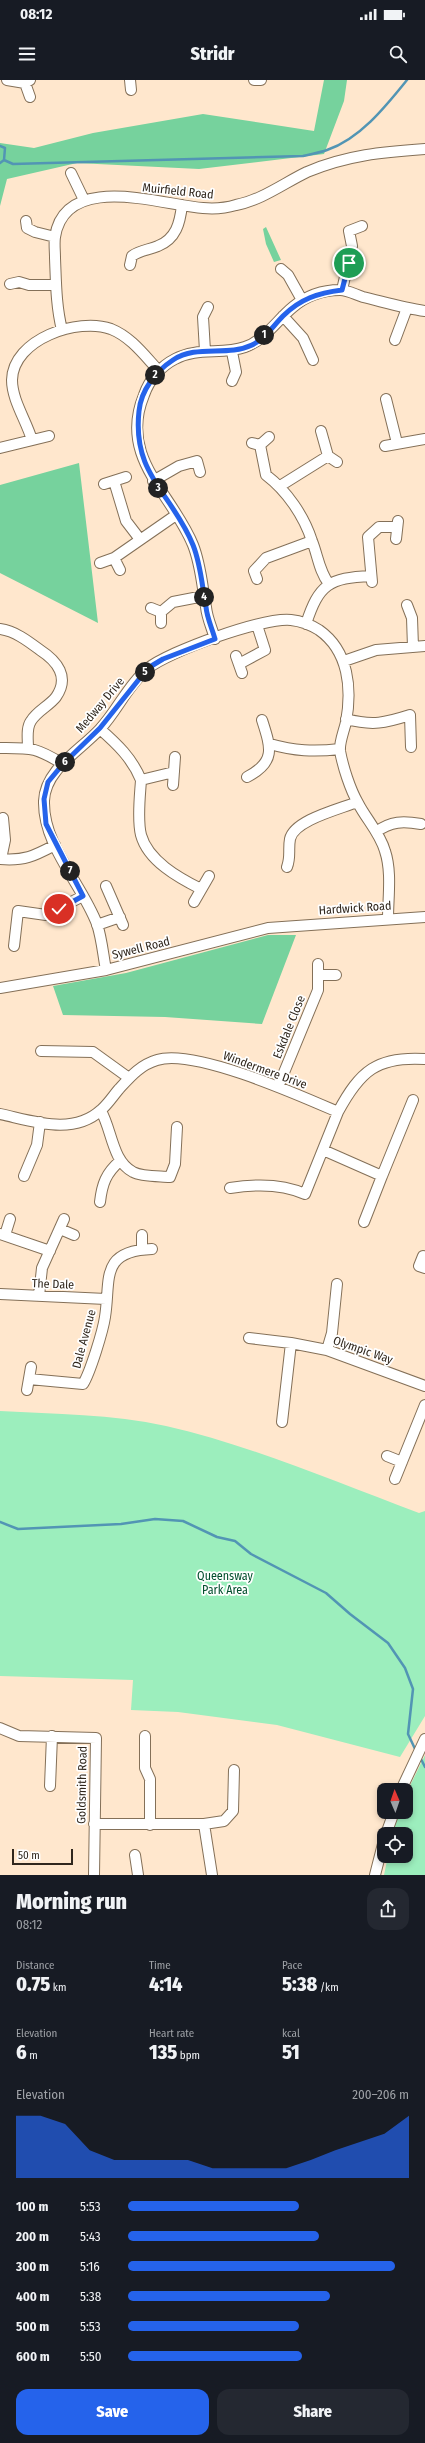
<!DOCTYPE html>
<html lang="en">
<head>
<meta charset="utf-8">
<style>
  :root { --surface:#171b24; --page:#242831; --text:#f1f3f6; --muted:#9ea1a6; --accent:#2563eb }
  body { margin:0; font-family:"Fira Sans Condensed",sans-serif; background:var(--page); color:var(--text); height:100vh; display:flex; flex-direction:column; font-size:15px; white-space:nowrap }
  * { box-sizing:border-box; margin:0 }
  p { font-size:13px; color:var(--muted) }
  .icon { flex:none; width:22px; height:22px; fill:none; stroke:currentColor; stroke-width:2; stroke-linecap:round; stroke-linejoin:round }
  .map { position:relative; height:1795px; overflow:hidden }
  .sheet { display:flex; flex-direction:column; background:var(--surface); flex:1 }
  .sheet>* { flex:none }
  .needle { width:26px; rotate:358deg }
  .fabs { position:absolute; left:377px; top:1703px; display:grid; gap:8px }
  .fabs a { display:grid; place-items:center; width:36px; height:36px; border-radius:8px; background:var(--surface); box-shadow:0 2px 6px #0003; font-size:20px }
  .scale { position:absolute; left:12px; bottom:10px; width:61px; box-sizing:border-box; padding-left:4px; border:2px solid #30271d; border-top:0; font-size:11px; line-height:14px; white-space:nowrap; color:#30271d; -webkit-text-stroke:3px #fff; paint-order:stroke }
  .pin { position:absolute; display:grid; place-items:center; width:34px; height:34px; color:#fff; margin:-17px; border:2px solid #fff; border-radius:50%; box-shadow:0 1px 4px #0007 }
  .km { position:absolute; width:20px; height:20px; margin:-10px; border-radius:50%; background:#222; color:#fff; font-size:11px; line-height:20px; text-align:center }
  .round { display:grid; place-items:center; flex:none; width:42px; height:42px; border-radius:12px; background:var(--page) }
  .summary { display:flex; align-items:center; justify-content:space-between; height:68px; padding:0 16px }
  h1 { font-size:22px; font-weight:800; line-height:30px }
  .metrics { display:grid; grid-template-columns:repeat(3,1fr); gap:6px; height:68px; padding:4px 16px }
  .metrics div { display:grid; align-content:center }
  .metrics b { font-size:20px; font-weight:800 }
  .metrics small { font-size:11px; font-weight:400 }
  .metrics p { font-size:11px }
  .chart { height:112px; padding:8px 16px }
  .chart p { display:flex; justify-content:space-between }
  .chart svg { width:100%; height:72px; margin-top:4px; fill:var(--accent); opacity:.7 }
  .button { display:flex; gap:8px; margin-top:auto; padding:8px 16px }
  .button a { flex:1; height:46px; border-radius:12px; background:var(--accent); color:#fff; font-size:16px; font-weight:800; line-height:46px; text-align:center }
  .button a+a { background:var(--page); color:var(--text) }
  ul { padding:0 16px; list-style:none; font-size:13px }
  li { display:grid; grid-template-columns:64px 48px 1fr; align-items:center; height:30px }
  li i { height:10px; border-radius:5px; background:var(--accent) }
  .status { display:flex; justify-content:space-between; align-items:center; height:28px; padding:0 20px; background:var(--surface); direction:ltr }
  .status svg { height:11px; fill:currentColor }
  header { display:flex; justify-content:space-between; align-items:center; height:52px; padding:0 16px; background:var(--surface); font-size:18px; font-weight:800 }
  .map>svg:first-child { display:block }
  .green { fill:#9ceebd }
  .forest { fill:#76d29d }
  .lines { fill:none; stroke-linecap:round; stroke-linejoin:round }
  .stream { stroke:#5295b4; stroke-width:2.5 }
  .minor-casing { stroke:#847058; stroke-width:12 }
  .minor { stroke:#fff; stroke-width:10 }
  .route-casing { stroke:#fff; stroke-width:8 }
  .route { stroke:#2563eb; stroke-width:5 }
  .labels { text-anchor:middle; stroke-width:3.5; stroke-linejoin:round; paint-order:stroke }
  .street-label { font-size:12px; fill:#30271d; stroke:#fff }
  .park-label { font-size:12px; fill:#024f2e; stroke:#fff }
</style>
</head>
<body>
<div class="status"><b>08:12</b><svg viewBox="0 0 49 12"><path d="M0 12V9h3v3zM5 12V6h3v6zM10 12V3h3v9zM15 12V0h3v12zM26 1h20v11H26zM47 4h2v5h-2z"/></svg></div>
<header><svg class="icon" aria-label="menu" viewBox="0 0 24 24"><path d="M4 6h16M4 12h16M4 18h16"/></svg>Stridr<svg class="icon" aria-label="search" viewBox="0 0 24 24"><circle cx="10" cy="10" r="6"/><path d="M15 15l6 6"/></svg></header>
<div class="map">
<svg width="425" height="1795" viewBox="0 0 425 1795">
  <rect width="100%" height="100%" fill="#ffe7cd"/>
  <path class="green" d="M0,1331C55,1334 112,1334 166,1346C253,1366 336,1402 419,1433L425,1431V1636L400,1677L277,1645L178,1632L131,1630L133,1600L0,1596Z
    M425,1675V1795H384L388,1776H406V1754H393L398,1732H406V1714Z"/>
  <path class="forest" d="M324,0H347L344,21L324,74L199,89L77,83L7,99L0,126V63L34,68L93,53L203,34L314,51Z
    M266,147L281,180L274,182L266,164L263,149Z
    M79,383L98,543L0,493V405Z
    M268,855H296L262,944L165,937L63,935L53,906L126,893Z"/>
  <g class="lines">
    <path class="stream" d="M0,66L5,68L4,80
      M0,83L4,80L13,84L303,76C310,74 319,73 327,70C360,59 386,26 407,0
      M0,1442L18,1449L121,1444L155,1439L183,1441L217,1457L235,1461L251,1474L326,1513L350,1534L388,1563L405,1588L413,1609L408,1654L416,1671
      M420,1677L425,1687"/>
    <g class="minor-casing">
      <path id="minor" d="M7,0L25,3L30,0
        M130,0L131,10
        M254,0H261
        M25,3L30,17
        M71,93L84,120
        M26,141L27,148L35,152L55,157
        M130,185L132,176C140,170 149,170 158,166C176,159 180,143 182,125
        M281,189L288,195L302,220
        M10,204L19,202L29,205H56
        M342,210L352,166L349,151L362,146
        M283,236L303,258L313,280
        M62,250C56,226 56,202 55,178C55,171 54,163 55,157C65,91 162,125 203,128C214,129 226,128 236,125C262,120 284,103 307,92C347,75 383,72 425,69
        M395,260L407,228
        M205,271L203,237L208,227
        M232,272L236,292L232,301
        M386,319L397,363
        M321,351L328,376L337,382
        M32,360C26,340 12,320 12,300C13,259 78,237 111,249C131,257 144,275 159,291
        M252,363L260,365L269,357
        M260,365L266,395C287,411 304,436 312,461C318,476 319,491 329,504
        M385,366L425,359
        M0,368L49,356
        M114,401L126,441L139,458
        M153,401L179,386L197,381L200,392
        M104,404L126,397
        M280,406L328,376
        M396,459L398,441
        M114,478L120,490
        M100,483L114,478L176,435
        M257,499L254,491L266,478L312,461
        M372,502L368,457L379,447H397
        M407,525L412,538L413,567
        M151,528L161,532
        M161,543V532L173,522L204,516
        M306,544C319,504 329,498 371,496
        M0,549C15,551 28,561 40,570C57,581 70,597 56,617C49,626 37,631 31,641C26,648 28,659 28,668
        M215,559C212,548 207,538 206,527C202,506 201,485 193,465C172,413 118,378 144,315C149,300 161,286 175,279C197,267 222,275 245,267C265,260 277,240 293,227C306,216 323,210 340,210C348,210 356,215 363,217C384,222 404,228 425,231
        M236,576L242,593
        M344,581L376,570L425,566
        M239,584L265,570L257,545
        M346,639C373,646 385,643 410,635L411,667
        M100,649C117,664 132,678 141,700C140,716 137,739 141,755C148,781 179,798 201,809
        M270,664C294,671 314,672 340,669
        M0,668C32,668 35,667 63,684
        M247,697C276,682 271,668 262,640
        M141,700L174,692
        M173,705L175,677
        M376,752C391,741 403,741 421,744
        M0,779C25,781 34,776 55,765
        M1,779L5,760L3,738
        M287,787C291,777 288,769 290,759C294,740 340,729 357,722
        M106,806L123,845
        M194,822L209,796
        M97,845L120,837
        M14,866L18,831L46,835L83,816
        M106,890C103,875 102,859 97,844C82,804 43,766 44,721C45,689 81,670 100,649C117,631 128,605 147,589C169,571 264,537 291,540C300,541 311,545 319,550C349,571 352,609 346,642C344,651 339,663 340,671C343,687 350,709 358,723C366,739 380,753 385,771C392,792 388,817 388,839
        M319,895H336
        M0,908L106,890L268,848L425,837
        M41,971L93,972L129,998
        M278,1007L318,910V884
        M101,1031C112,1050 112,1081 133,1092C142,1097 160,1096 170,1097L175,1084L177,1047
        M0,1034C33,1041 73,1056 101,1030C108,1024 113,1016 119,1009C130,997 140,985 157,980C194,968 301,1016 338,1032C360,991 377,976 425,979
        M323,1070L382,1096L364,1142
        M24,1096L37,1065L40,1042
        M382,1096L413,1020
        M230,1108C255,1104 281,1103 305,1114L338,1032
        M100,1122C102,1104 106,1093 120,1081
        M60,1149L74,1155
        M0,1154L50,1171
        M5,1155L10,1139
        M142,1155V1169
        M423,1176L419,1186L425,1188
        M0,1214L106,1219
        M39,1216L42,1188L64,1139
        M249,1258L291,1263L327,1270L425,1306
        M327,1270L332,1253L337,1204
        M29,1299L83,1304C90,1293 103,1251 105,1237C111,1200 99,1171 152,1169
        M27,1310L31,1287
        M282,1342L291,1263
        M387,1376L402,1382
        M395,1399L425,1325
        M0,1648L19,1656L96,1658L94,1795
        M145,1656V1688L150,1699V1745
        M50,1706L52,1656
        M401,1710L425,1659
        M94,1744H204L224,1741L233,1731L234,1690
        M204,1744L212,1795
        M386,1754L394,1732
        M135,1775L138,1795
        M375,1795L384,1760"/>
    </g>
    <use href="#minor" class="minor"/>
  </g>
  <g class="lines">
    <g class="route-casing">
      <path id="route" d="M59,829L83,816L46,744L44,719L48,702L63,684L100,648L148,588L163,579L215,559C212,548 207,538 206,527C202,506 201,485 193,465C172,413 132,395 139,331C141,310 156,291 173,280C197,264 227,277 252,265C265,259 273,246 283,236C300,219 318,213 342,210L349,183"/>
    </g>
    <use href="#route" class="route"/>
  </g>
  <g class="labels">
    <g class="street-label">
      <text transform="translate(178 111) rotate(6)" y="4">Muirfield Road</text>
      <text transform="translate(100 625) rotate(-50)" y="4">Medway Drive</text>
      <text transform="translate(355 828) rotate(-4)" y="4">Hardwick Road</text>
      <text transform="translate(141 868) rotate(-14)" y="4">Sywell Road</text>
      <text transform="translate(289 947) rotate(-68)" y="4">Eskdale Close</text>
      <text transform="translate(265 990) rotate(20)" y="4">Windermere Drive</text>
      <text transform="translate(53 1204) rotate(2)" y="4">The Dale</text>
      <text transform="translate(84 1259) rotate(-75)" y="4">Dale Avenue</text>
      <text transform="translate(363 1270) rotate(19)" y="4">Olympic Way</text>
      <text transform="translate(82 1705) rotate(-89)" y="4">Goldsmith Road</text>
    </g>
    <g class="park-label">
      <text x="225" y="1500">Queensway<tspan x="225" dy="14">Park Area</tspan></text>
    </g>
  </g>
</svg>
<div class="fabs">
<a><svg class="needle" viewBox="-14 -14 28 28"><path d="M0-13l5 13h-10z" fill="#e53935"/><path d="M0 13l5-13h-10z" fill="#9ea1a6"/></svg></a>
<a><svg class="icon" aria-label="locate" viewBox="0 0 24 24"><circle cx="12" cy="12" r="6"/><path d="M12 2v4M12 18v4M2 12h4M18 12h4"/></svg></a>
</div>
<div class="scale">50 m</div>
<div class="pin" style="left:349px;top:183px;background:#1e9e55"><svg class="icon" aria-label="arrive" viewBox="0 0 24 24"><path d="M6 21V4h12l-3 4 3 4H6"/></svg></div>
<div class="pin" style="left:59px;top:829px;background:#d93025"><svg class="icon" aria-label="check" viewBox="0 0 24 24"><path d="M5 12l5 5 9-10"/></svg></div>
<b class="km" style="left:264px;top:255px">1</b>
<b class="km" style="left:155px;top:295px">2</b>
<b class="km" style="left:158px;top:408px">3</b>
<b class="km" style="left:204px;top:517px">4</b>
<b class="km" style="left:145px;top:592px">5</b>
<b class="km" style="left:65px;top:682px">6</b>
<b class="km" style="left:70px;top:791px">7</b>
</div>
<section class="sheet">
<div class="summary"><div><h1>Morning run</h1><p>08:12</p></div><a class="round"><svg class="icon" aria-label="share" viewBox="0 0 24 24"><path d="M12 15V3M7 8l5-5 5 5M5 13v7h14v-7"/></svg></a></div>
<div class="metrics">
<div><p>Distance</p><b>0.75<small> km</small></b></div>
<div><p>Time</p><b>4:14</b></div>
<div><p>Pace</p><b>5:38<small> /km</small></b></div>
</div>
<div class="metrics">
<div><p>Elevation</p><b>6<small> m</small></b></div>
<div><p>Heart rate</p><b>135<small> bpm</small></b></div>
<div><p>kcal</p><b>51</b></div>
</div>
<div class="chart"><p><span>Elevation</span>200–206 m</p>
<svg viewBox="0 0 160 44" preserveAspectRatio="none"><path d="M0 44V6L10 6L20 11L30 27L40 33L50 33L60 33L70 33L80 38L90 38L100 38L110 38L120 33L130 27L140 22L150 17L160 6V44z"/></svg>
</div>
<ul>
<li><b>100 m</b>5:53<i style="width:61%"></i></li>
<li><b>200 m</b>5:43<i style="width:68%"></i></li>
<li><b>300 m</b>5:16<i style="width:95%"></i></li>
<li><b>400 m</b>5:38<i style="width:72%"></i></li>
<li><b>500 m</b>5:53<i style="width:61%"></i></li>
<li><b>600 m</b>5:50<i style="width:62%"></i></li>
</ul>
<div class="button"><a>Save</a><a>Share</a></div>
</section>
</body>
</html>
